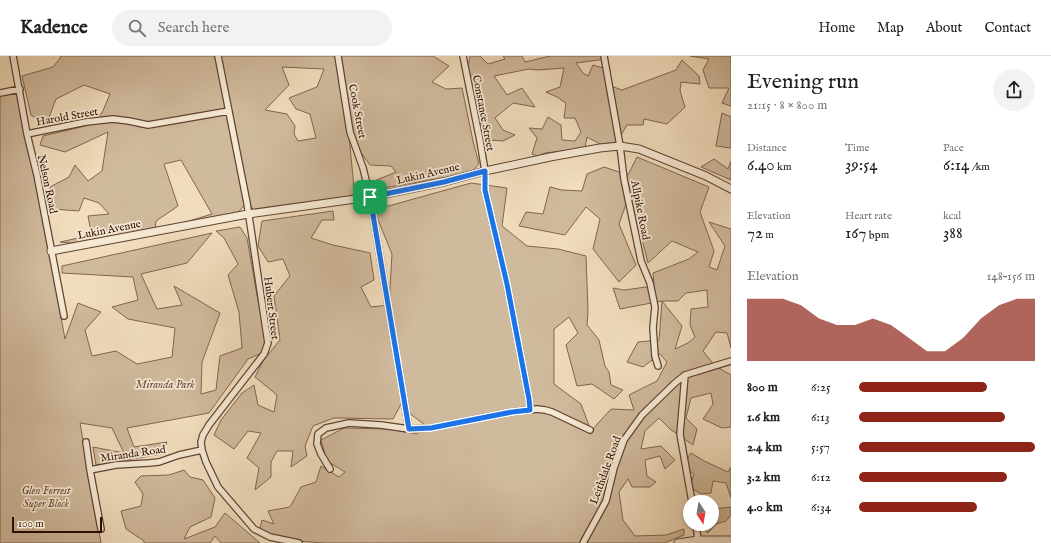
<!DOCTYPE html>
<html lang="en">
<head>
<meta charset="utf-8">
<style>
  :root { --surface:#fff; --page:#f2f2f2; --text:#202124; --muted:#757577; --line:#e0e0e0; --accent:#8f2418 }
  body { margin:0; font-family:"IM FELL English",serif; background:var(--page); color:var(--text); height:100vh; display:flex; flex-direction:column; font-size:15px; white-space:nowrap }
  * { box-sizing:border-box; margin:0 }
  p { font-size:13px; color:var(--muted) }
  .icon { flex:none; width:22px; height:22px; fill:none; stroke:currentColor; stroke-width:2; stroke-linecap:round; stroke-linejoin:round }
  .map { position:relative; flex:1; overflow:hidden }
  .details { display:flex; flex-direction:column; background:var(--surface); width:320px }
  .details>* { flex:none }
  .needle { width:26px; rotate:169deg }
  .buttons { position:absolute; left:683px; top:439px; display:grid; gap:8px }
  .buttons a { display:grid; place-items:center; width:36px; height:36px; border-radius:50%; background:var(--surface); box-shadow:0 1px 3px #0004; font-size:20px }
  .scale { position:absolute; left:12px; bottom:10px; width:90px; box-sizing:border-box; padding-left:4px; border:2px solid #2f1003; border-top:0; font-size:11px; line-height:14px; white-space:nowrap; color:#2f1003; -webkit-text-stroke:3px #f6e9d4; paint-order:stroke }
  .pin { position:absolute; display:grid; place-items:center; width:34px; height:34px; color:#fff; margin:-17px; border-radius:8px; box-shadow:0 2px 6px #0006 }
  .round { display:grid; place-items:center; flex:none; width:42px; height:42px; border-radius:21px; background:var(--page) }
  .head { display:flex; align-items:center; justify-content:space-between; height:68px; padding:0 16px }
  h1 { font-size:22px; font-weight:600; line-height:30px }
  .metrics { display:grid; grid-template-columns:repeat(3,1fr); gap:6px; height:68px; padding:4px 16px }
  .metrics div { display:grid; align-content:center }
  .metrics b { font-size:17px; font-weight:600 }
  .metrics small { font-size:11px; font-weight:400 }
  .metrics p { font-size:11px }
  .chart { height:112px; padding:8px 16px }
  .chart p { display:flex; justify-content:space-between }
  .chart svg { width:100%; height:72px; margin-top:4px; fill:var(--accent); opacity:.7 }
  ul { padding:0 16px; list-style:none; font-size:13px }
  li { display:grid; grid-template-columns:64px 48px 1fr; align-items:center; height:30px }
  li i { height:10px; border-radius:5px; background:var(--accent) }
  header { display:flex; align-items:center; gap:24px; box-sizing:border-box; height:56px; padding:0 20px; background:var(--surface); border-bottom:1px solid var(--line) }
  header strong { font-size:19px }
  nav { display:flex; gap:22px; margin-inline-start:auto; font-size:14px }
  .search { width:280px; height:36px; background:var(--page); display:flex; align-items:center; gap:10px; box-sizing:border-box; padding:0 14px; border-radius:22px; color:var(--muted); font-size:15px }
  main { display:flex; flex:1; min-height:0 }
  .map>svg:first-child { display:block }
  .green { fill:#d0ba9d; stroke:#806550; fill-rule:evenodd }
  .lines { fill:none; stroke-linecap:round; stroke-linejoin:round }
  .minor-casing { stroke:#604332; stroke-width:8 }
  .tertiary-casing { stroke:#604332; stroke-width:9 }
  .minor { stroke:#f6e9d4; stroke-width:5.5 }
  .tertiary { stroke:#f6e9d4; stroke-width:7 }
  .route-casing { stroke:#fff; stroke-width:8 }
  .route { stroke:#1a73e8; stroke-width:5 }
  .labels { text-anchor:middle; stroke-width:3.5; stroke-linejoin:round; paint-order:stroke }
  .street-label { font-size:11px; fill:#2f1003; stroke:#f6e9d4 }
  .park-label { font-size:11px; font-style:italic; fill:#674c39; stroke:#f6e9d4 }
</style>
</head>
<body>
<header>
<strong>Kadence</strong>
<div class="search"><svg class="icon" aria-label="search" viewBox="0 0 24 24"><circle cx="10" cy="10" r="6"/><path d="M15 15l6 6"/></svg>Search here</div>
<nav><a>Home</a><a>Map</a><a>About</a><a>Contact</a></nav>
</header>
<main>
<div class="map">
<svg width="731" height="487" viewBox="0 0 731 487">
  <rect width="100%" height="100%" fill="#f1ddbd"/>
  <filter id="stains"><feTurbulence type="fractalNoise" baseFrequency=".005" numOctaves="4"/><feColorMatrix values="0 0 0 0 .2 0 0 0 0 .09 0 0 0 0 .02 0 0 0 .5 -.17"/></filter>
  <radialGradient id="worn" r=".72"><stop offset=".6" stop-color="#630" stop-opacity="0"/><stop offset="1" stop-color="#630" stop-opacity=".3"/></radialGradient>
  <path class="green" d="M60,0H433L449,10L432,26L446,33L462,32L473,85L479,108L471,117L366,135L372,126L396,116L391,110L370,109L349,80L355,142L255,157L248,145L234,161L176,169L212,158L181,104L164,108L178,150L156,165L155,177L82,188L60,186L83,181L91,176L88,160L109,158L99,147L84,142L79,155L53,153L50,131L69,121L75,109L88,125L102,115L108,76L65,96L40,89L43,80L85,70L102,57L110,38L84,29L56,43L46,69L31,59L22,20L53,11L61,1ZM282,11L324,13L317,31L289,42L296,53L310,58L316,82L298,85L294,78L295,70L287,58L265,54L289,29Z
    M470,0H480L488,8L505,3L503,0H522L525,6L550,0H606V3L576,7L583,17L588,20L593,9L610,14L608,29L622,34L676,14L682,4L699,20L700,28L681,26L680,35L685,51L667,68L644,63L643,69H627L617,86L600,88L587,81L585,92L545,97L538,100L532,98L537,82L529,72L542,73L548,61L561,69L562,84L575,85L581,76L575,62H564L566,47L557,41L546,36L560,31L564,12L538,14L529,13L494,20L507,39L522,32L535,51L513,47L495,62L503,74L515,79L503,85L489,84L475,54L467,17Z
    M690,0H731V50L722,47L729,32H709L703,14L709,3Z
    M20,33L65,283L78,247L101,256L85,274L92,300L116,295L137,308L172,301L175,272L128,263L112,251L138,244L133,221L62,217V210L212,177L187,207L141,218L157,253L182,249L174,230L220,257L202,306L201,338L216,334L220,300L242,292L239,256L228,219L238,208L224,182L216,175L240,171L247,182L257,239L266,279L262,297L248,303L209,357L127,372L134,391L167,386L162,398L96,409L93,391L124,397L112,372L80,367L101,487H0V37Z
    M722,57L731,61V92L716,90Z
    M637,101L709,131L700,156L714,195L709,211L717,214L725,190L709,166L731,173V292L727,277L716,276L703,295L715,310L731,319V371L722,372L703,363L713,348L711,337L691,342L686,362L697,373L693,389L670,373L659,362L645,375L641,393L661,390L675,404L665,413L660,400L645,404L647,420L656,426L650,431H632L628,423L619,436L623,464L635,480L666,479L684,473V479L664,487H324L297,485L259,476L262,464L274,468L268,455L290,451L301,431L316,426L321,410L339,421L345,416L327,405L321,384L344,372L388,373L417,378L425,369L409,357L406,339L393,363L334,362L313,370L305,390L307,400L291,411L293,395H277L271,406V421L255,434L259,412L247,402L261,377L248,375L234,393L214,379L221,364L242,337L254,329L258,349L274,356L277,339L255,321L263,305L280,284L274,240L290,220L283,203L268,206L258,190L262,165L333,155L334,164H322L311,182L333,189L370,197L374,224L361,231L371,251L389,249L392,198L374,154L471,127L507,132L502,170L527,190L558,193L586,200L588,255L587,269L599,284L605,310L609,316L611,329L623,334L614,343L592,328L577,330L566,289L578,277L569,261L554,273V328L581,348L591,375L611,353L634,354L629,339L657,325L667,306L660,298L643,311L627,306L638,286L659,284L662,245L620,253L613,232L624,234L654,230L653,217L689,203L698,196L672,185L648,207L639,171L626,148L619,168L636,209L619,226L593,193L600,163L586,151L565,179L519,170L526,156L543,158L550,131L562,134L582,135L587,118L604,111L628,119ZM707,234L708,251L691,253L690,269L695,281L688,287L675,293L682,270L662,245H678L686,237Z
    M714,103L728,113L731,105V124L701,111Z
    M691,397L704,405L728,416L731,411V442L726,427L713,425L711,437L701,438L690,431L694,418L682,409Z
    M184,414L190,421L203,424L215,442L211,461L190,471L184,483L215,471L225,457L260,487H221L215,480L210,487H144V485L126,473L121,455L141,450L143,438L135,426L141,420L169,419Z
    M731,451V459L726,465L716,468L708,477L699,469V468H712V453Z"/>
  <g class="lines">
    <g class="minor-casing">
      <path id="minor" d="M13,0L27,78L37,119L64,260
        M218,0L247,147L268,287L264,298L209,369L203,379L201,386L202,394L206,406L218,431L254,473L270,481L299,487
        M338,0L350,76L363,112L370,141L409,373
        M463,0L480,85L485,115V134L507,228L529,343L530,354
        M604,0L620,90L624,123L641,205L650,227L655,251L653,272L655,300L658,310
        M0,37L20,33
        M27,78L86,66L113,63L129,65L148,69L229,55
        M685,319L680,378L692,446
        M86,386L90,414L101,473
        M330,413L321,398L317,388L318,378L326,372L349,367L381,369L409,373L431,372L512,356L537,353L545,354L552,356L590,374
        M90,414L116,409L149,407L159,406L179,399L202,394
        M696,468L698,484
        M583,487L606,445L614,412L624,384L642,359L675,327L685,319L731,305"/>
    </g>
    <g class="tertiary-casing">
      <path id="tertiary" d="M51,195L248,158L370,141L444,126L485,115L550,101L600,92L620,90L639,93L706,120L731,133
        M678,487L698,484H731"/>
    </g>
    <use href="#minor" class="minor"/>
    <use href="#tertiary" class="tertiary"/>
  </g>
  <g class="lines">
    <g class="route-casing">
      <path id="route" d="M485,115V134L507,228L529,343L530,354L512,356L431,372L409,373L370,141L444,126Z"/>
    </g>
    <use href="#route" class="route"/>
  </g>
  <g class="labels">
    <g class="street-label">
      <text transform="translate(358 55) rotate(79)" y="4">Cook Street</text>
      <text transform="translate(484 57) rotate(79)" y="4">Constance Street</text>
      <text transform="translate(67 60) rotate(-10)" y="4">Harold Street</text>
      <text transform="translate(428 117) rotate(-13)" y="4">Lukin Avenue</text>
      <text transform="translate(48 128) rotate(78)" y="4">Nelson Road</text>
      <text transform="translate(641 154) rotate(79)" y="4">Allpike Road</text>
      <text transform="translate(109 173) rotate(-11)" y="4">Lukin Avenue</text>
      <text transform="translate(272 252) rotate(83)" y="4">Hubert Street</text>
      <text transform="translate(133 397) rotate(-8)" y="4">Miranda Road</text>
      <text transform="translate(605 414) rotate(-70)" y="4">Leithdale Road</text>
    </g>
    <g class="park-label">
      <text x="165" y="332">Miranda Park</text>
      <text x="46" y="438">Glen Forrest<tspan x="46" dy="13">Super Block</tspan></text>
    </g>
  </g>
  <rect width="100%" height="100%" filter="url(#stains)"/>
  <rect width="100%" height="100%" fill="url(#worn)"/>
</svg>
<div class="buttons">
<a><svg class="needle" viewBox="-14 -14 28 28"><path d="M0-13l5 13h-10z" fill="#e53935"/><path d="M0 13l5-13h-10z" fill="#757577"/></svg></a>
</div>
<div class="scale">100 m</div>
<div class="pin" style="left:370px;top:141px;background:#1e9e55"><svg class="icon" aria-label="arrive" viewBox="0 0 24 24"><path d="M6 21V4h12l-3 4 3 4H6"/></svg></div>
</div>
<section class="details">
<div class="head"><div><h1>Evening run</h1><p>21:15 · 8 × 800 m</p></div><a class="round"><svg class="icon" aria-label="share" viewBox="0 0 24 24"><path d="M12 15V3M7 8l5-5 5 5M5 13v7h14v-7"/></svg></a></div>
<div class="metrics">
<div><p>Distance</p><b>6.40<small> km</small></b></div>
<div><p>Time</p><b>39:54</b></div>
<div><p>Pace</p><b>6:14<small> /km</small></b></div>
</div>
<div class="metrics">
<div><p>Elevation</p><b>72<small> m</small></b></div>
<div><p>Heart rate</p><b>167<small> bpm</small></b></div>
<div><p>kcal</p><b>388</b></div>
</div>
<div class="chart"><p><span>Elevation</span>148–156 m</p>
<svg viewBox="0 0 160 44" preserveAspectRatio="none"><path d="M0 44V6L10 6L20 6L30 10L40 18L50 22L60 22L70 18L80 22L90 30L100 38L110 38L120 30L130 18L140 10L150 6L160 6V44z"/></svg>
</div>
<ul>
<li><b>800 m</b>6:25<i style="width:73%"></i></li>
<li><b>1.6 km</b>6:13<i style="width:83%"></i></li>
<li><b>2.4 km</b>5:57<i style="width:100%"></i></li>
<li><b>3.2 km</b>6:12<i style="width:84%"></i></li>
<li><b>4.0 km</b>6:34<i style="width:67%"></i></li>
</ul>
</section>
</main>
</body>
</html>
